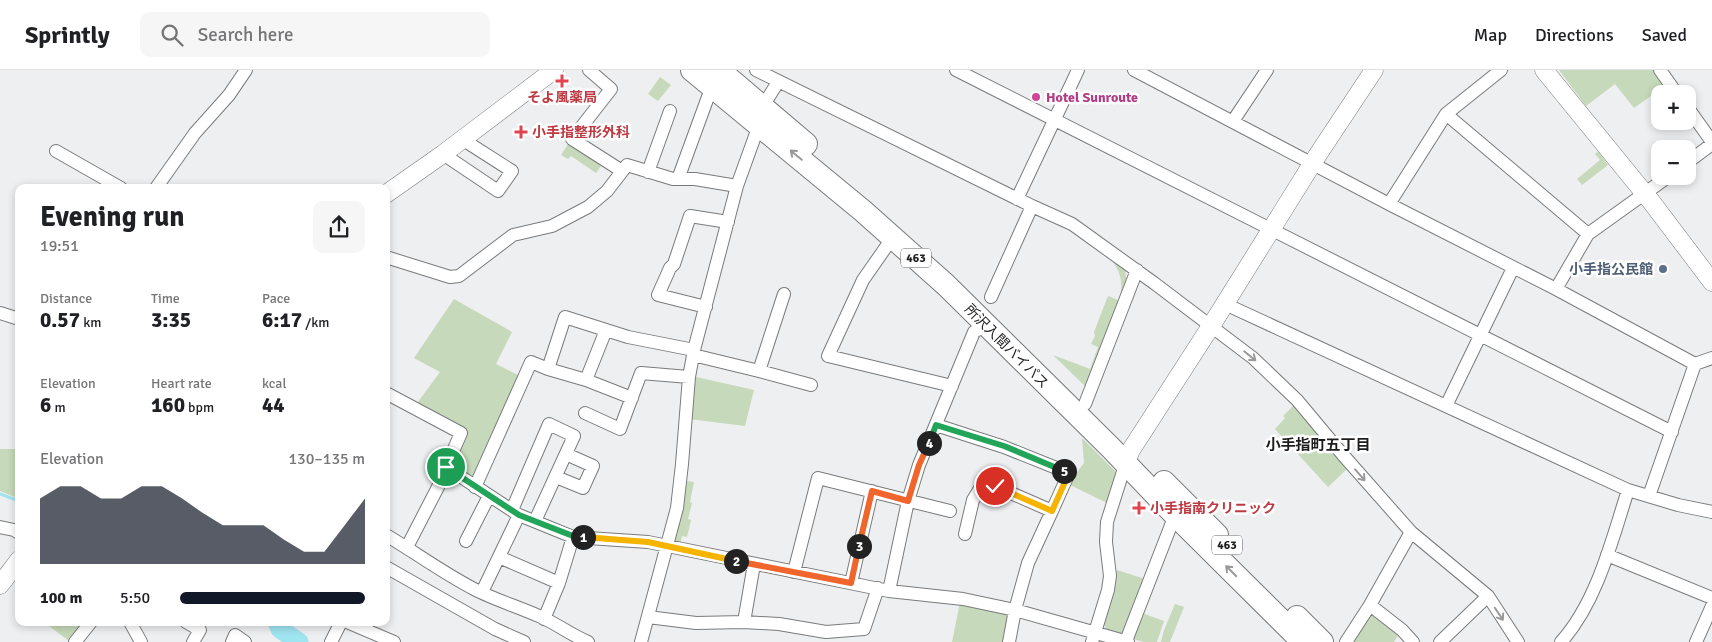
<!DOCTYPE html>
<html lang="en">
<head>
<meta charset="utf-8">
<style>
  :root { --surface:#fff; --page:#f6f6f6; --text:#202124; --muted:#757577; --line:#e0e0e0; --accent:#111827 }
  body { margin:0; font-family:Signika,"Noto Sans JP",sans-serif; background:var(--page); color:var(--text); height:100vh; display:flex; flex-direction:column; font-size:19px; white-space:nowrap }
  * { box-sizing:border-box; margin:0 }
  p { font-size:16px; color:var(--muted) }
  .icon { flex:none; width:28px; height:28px; fill:none; stroke:currentColor; stroke-width:2; stroke-linecap:round; stroke-linejoin:round }
  .map { position:relative; flex:1; overflow:hidden }
  .side { position:absolute; left:15px; top:114px; width:375px; height:442px; display:flex; flex-direction:column; background:var(--surface); border-radius:10px; box-shadow:0 2px 8px #0003 }
  .side>* { flex:none }
  .controls { position:absolute; left:1651px; top:15px; display:grid; gap:10px }
  .controls a { display:grid; place-items:center; width:45px; height:45px; border-radius:10px; background:var(--surface); box-shadow:0 2px 8px #0003; font-size:25px }
  .pin { position:absolute; display:grid; place-items:center; width:42px; height:42px; color:#fff; margin:-21px; border:2px solid #fff; border-radius:50%; box-shadow:0 1px 5px #0007 }
  .km { position:absolute; width:25px; height:25px; margin:-12px; border-radius:50%; background:#222; color:#fff; font-size:14px; line-height:25px; text-align:center }
  .round { display:grid; place-items:center; flex:none; width:52px; height:52px; border-radius:10px; background:var(--page) }
  .headline { display:flex; align-items:center; justify-content:space-between; height:85px; padding:0 25px }
  h1 { font-size:28px; font-weight:800; line-height:38px }
  .metrics { display:grid; grid-template-columns:repeat(3,1fr); gap:8px; height:85px; padding:5px 25px }
  .metrics div { display:grid; align-content:center }
  .metrics b { font-size:21px; font-weight:800 }
  .metrics small { font-size:14px; font-weight:400 }
  .metrics p { font-size:14px }
  .chart { height:140px; padding:10px 25px }
  .chart p { display:flex; justify-content:space-between }
  .chart svg { width:100%; height:90px; margin-top:5px; fill:var(--accent); opacity:.7 }
  ul { padding:0 25px; list-style:none; font-size:16px }
  li { display:grid; grid-template-columns:80px 60px 1fr; align-items:center; height:38px }
  li i { height:12px; border-radius:6px; background:var(--accent) }
  header { display:flex; align-items:center; gap:30px; box-sizing:border-box; height:70px; padding:0 25px; background:var(--surface); border-bottom:1px solid var(--line) }
  header strong { font-size:24px }
  nav { display:flex; gap:28px; margin-inline-start:auto; font-size:18px }
  .search { width:350px; height:45px; background:var(--page); display:flex; align-items:center; gap:12px; box-sizing:border-box; padding:0 18px; border-radius:10px; color:var(--muted); font-size:19px }
  .map>svg:first-child { display:block }
  .green { fill:#c6d9ba }
  .lines { fill:none; stroke-linecap:round; stroke-linejoin:round }
  .stream { stroke:#9fe4f1; stroke-width:3 }
  .river { stroke:#9fe4f1; stroke-width:19 }
  .street-casing { stroke:#7a7b7c; stroke-width:14 }
  .secondary-casing { stroke:#7a7b7c; stroke-width:19 }
  .highway-casing { stroke:#7a7b7c; stroke-width:24 }
  .street { stroke:#fff; stroke-width:12 }
  .secondary { stroke:#fff; stroke-width:18 }
  .highway { stroke:#fff; stroke-width:22 }
  .oneway { stroke:#99999a }
  .split-1-casing { stroke:#fff; stroke-width:10 }
  .split-2-casing { stroke:#fff; stroke-width:10 }
  .split-3-casing { stroke:#fff; stroke-width:10 }
  .split-4-casing { stroke:#fff; stroke-width:10 }
  .split-5-casing { stroke:#fff; stroke-width:10 }
  .split-6-casing { stroke:#fff; stroke-width:10 }
  .split-1 { stroke:#22a559; stroke-width:6 }
  .split-2 { stroke:#f5b400; stroke-width:6 }
  .split-3 { stroke:#f0652b; stroke-width:6 }
  .split-4 { stroke:#f0652b; stroke-width:6 }
  .split-5 { stroke:#22a559; stroke-width:6 }
  .split-6 { stroke:#f5b400; stroke-width:6 }
  .health-dot { fill:#e0444e; stroke:#fff; stroke-width:2 }
  .hotel-dot { fill:#d1479c; stroke:#fff; stroke-width:2 }
  .service-dot { fill:#5c6f8a; stroke:#fff; stroke-width:2 }
  .labels { text-anchor:middle; stroke-width:5; stroke-linejoin:round; paint-order:stroke }
  .shield { fill:#fff; stroke:#616162; stroke-width:1 }
  .shield-label { font-size:12px; font-weight:bold; fill:#1d1d1e }
  .health-label { font-size:14px; font-weight:bold; fill:#be3a42; stroke:#fff; text-anchor:start }
  .hotel-label { font-size:14px; font-weight:bold; fill:#b23c85; stroke:#fff; text-anchor:start }
  .service-label { font-size:14px; font-weight:bold; fill:#4e5e75; stroke:#fff; text-anchor:end }
  .street-label { font-size:14px; fill:#1d1d1e; stroke:#fff }
  .neighbourhood-label { font-size:15px; font-weight:bold; fill:#1d1d1e; stroke:#fff }
</style>
</head>
<body>
<header>
<strong>Sprintly</strong>
<div class="search"><svg class="icon" aria-label="search" viewBox="0 0 24 24"><circle cx="10" cy="10" r="6"/><path d="M15 15l6 6"/></svg>Search here</div>
<nav><a>Map</a><a>Directions</a><a>Saved</a></nav>
</header>
<div class="map">
<svg width="1712" height="572" viewBox="0 0 1712 572">
  <rect width="100%" height="100%" fill="#eeeff0"/>
  <path class="green" d="M1559,0H1655L1666,15L1634,38L1615,14L1586,36Z
    M660,7L671,15L658,31L648,24Z
    M572,68L605,90L596,103L571,86L568,89L561,85Z
    M1598,81L1608,95L1582,115L1577,109L1600,90L1595,84Z
    M1110,187L1125,199L1127,215L1088,319L1053,285L1090,299L1098,277L1091,274L1095,266L1094,262L1108,226L1118,230L1120,228C1123,209 1121,204 1110,187Z
    M454,229L512,262L496,294L522,307L471,410L452,397L463,361L415,336L440,302L414,288Z
    M692,306L754,320L745,356L689,349Z
    M1295,334L1349,397L1328,417L1275,359L1285,348L1283,346Z
    M1082,368L1118,404L1107,433L1068,414L1084,393Z
    M0,379H19V427L17,428L0,421Z
    M687,411L694,412L690,432L692,433L688,449L691,450L687,467L682,466L680,474L676,473L672,468L684,413Z
    M1117,500L1148,510L1124,565L1107,561L1104,555L1116,514Z
    M960,532L1011,542L1006,572H952Z
    M1175,534L1184,537L1170,572H1161L1164,560Z
    M1370,538L1401,561L1394,572H1348Z
    M1142,543L1164,551L1157,572H1144L1133,569Z
    M45,553H86L69,571Z"/>
  <g class="lines">
    <path class="stream" d="M0,424L19,431"/>
    <path class="river" d="M277,552L280,559L299,572"/>
    <g class="street-casing">
      <path id="street" d="M589,0L611,19L572,69L622,101
        M756,0L1032,136L1072,154L1154,213L1253,288L1297,330L1343,385L1411,462L1488,526L1518,572
        M956,0L1672,362
        M1134,0L1389,134L1556,219L1695,294L1712,288
        M1660,0L1677,24
        M763,36L778,12
        M1688,38L1712,72
        M1446,44L1588,164
        M1233,51L1267,0
        M56,81L121,118
        M443,84L498,121L512,101L462,69
        M1688,92L1712,74
        M648,102L670,41
        M678,109L712,16
        M156,118L195,63L229,25L246,0
        M1017,129L1078,0
        M1389,134L1446,44L1501,0
        M893,167L863,210L828,286L952,316
        M386,187L450,207L459,206L513,165L552,156L588,137L607,121L627,95L673,109H695L737,116
        M1556,219L1588,164L1669,106
        M784,224L759,301L811,315
        M991,227L1032,136
        M1225,234L1628,420L1678,435L1712,442
        M706,237L658,225L670,198L674,194L690,146L728,152
        M0,243L19,249
        M693,285L759,301
        M548,299L586,310L632,328
        M586,310L606,260
        M386,323L461,363L446,397L519,445L573,467L648,472L889,521L963,529L1015,540L1128,572
        M1085,334L1137,200
        M1446,336L1513,198
        M585,343L620,359L641,303L689,307
        M936,355L1004,377L1069,403L1052,441
        M556,407L583,418L593,396L566,384
        M475,417L531,292L548,299L565,247L628,267L694,280
        M1649,426L1695,294
        M512,440L549,354L574,366L535,451
        M0,457L14,460L19,463
        M965,464L973,430L981,417L995,416L1052,441L1028,493L1015,540L1009,572
        M386,465C416,483 443,503 474,519C495,530 519,537 541,547C557,554 571,565 588,572
        M466,471L489,426
        M407,477L438,417L446,397
        M1607,485L1712,528
        M499,487L559,513
        M386,497L495,559L524,572
        M794,502L818,408L950,441
        M851,513L872,421
        M889,521L908,431L919,395L974,262L979,259L982,251
        M482,522L519,445
        M1370,535L1402,560L1413,572
        M648,547L696,553L744,552L779,554L826,562L864,559L878,518
        M544,549L559,513L573,467
        M130,552L141,572
        M186,552L200,560L193,572
        M347,552L394,572
        M744,552L754,494
        M1126,571L1175,445
        M75,572L91,552
        M232,572L235,565L245,572
        M331,572L341,552
        M641,572L677,438L682,394L689,307L694,280L737,116L759,55
        M1092,572L1108,520L1110,506L1106,472L1107,452L1126,392
        M1346,572L1370,535L1411,462
        M1440,572L1488,526
        M1561,572C1597,532 1612,470 1628,420
        M1696,572L1712,536"/>
    </g>
    <g class="secondary-casing">
      <path id="secondary" d="M1544,0L1650,130L1712,212
        M386,124L443,84L554,0
        M1126,392L1131,380L1211,256L1317,86L1374,0
        M0,515L19,490"/>
    </g>
    <g class="highway-casing">
      <path id="highway" d="M692,0L863,141L946,215L1111,378L1175,445L1303,572
        M719,0L806,74
        M1164,412L1217,465
        M1297,547L1322,572"/>
    </g>
    <use href="#street" class="street"/>
    <use href="#secondary" class="secondary"/>
    <use href="#highway" class="highway"/>
  </g>
  <defs><path id="oneway-shaft" d="M-6 0H5M1.5-3L5.5 0L1.5 3" fill="none" stroke-width="1.6" stroke-linecap="round" stroke-linejoin="round" transform="scale(1.25)"/></defs>
  <g class="oneway">
    <use href="#oneway-shaft" transform="translate(796 85) rotate(-140)"/>
    <use href="#oneway-shaft" transform="translate(1250 286) rotate(39)"/>
    <use href="#oneway-shaft" transform="translate(1360 405) rotate(49)"/>
    <use href="#oneway-shaft" transform="translate(1231 501) rotate(-135)"/>
    <use href="#oneway-shaft" transform="translate(1499 544) rotate(56)"/>
  </g>
  <g class="lines">
    <g class="split-1-casing">
      <path id="split-1" d="M446,397L519,445L573,466L583,467"/>
    </g>
    <g class="split-2-casing">
      <path id="split-2" d="M583,467L648,472L736,491"/>
    </g>
    <g class="split-3-casing">
      <path id="split-3" d="M736,491L851,513L859,476"/>
    </g>
    <g class="split-4-casing">
      <path id="split-4" d="M859,476L872,421L908,431L919,395L929,373"/>
    </g>
    <g class="split-5-casing">
      <path id="split-5" d="M929,373L936,355L1004,376L1064,401"/>
    </g>
    <g class="split-6-casing">
      <path id="split-6" d="M995,416L1052,441L1069,403L1064,401"/>
    </g>
    <use href="#split-1" class="split-1"/>
    <use href="#split-2" class="split-2"/>
    <use href="#split-3" class="split-3"/>
    <use href="#split-4" class="split-4"/>
    <use href="#split-5" class="split-5"/>
    <use href="#split-6" class="split-6"/>
  </g>
  <g class="health-dot">
    <path d="M559.5 3.5h5v5h5v5h-5v5h-5v-5h-5v-5h5z"/>
    <path d="M518.5 54.5h5v5h5v5h-5v5h-5v-5h-5v-5h5z"/>
    <path d="M1136.5 430.5h5v5h5v5h-5v5h-5v-5h-5v-5h5z"/>
  </g>
  <circle class="hotel-dot" cx="1036" cy="27" r="5"/>
  <circle class="service-dot" cx="1663" cy="199" r="5"/>
  <g class="labels">
    <g class="shield">
      <rect x="901" y="178.5" width="30" height="19" rx="4"/>
      <rect x="1212" y="465.5" width="30" height="19" rx="4"/>
    </g>
    <g class="shield-label">
      <text x="916" y="192">463</text>
      <text x="1227" y="479">463</text>
    </g>
    <g class="health-label">
      <text x="562" y="32" text-anchor="middle">そよ風薬局</text>
      <text x="532" y="67">小手指整形外科</text>
      <text x="1150" y="443">小手指南クリニック</text>
    </g>
    <g class="hotel-label">
      <text x="1046" y="32">Hotel Sunroute</text>
    </g>
    <g class="service-label">
      <text x="1653" y="204">小手指公民館</text>
    </g>
    <g class="street-label">
      <text transform="translate(1007 276) rotate(45)" y="5">所沢入間バイパス</text>
    </g>
    <g class="neighbourhood-label">
      <text x="1318" y="380">小手指町五丁目</text>
    </g>
  </g>
</svg>
<div class="controls">
<a>+</a>
<a>−</a>
</div>
<div class="pin" style="left:446px;top:397px;background:#1e9e55"><svg class="icon" aria-label="arrive" viewBox="0 0 24 24"><path d="M6 21V4h12l-3 4 3 4H6"/></svg></div>
<div class="pin" style="left:995px;top:416px;background:#d93025"><svg class="icon" aria-label="check" viewBox="0 0 24 24"><path d="M5 12l5 5 9-10"/></svg></div>
<b class="km" style="left:583px;top:467px">1</b>
<b class="km" style="left:736px;top:491px">2</b>
<b class="km" style="left:859px;top:476px">3</b>
<b class="km" style="left:929px;top:373px">4</b>
<b class="km" style="left:1064px;top:401px">5</b>
<section class="side">
<div class="headline"><div><h1>Evening run</h1><p>19:51</p></div><a class="round"><svg class="icon" aria-label="share" viewBox="0 0 24 24"><path d="M12 15V3M7 8l5-5 5 5M5 13v7h14v-7"/></svg></a></div>
<div class="metrics">
<div><p>Distance</p><b>0.57<small> km</small></b></div>
<div><p>Time</p><b>3:35</b></div>
<div><p>Pace</p><b>6:17<small> /km</small></b></div>
</div>
<div class="metrics">
<div><p>Elevation</p><b>6<small> m</small></b></div>
<div><p>Heart rate</p><b>160<small> bpm</small></b></div>
<div><p>kcal</p><b>44</b></div>
</div>
<div class="chart"><p><span>Elevation</span>130–135 m</p>
<svg viewBox="0 0 160 44" preserveAspectRatio="none"><path d="M0 44V12L10 6L20 6L30 12L40 12L50 6L60 6L70 12L80 19L90 25L100 25L110 25L120 32L130 38L140 38L150 25L160 12V44z"/></svg>
</div>
<ul>
<li><b>100 m</b>5:50<i style="width:100%"></i></li>
</ul>
</section>
</div>
</body>
</html>
